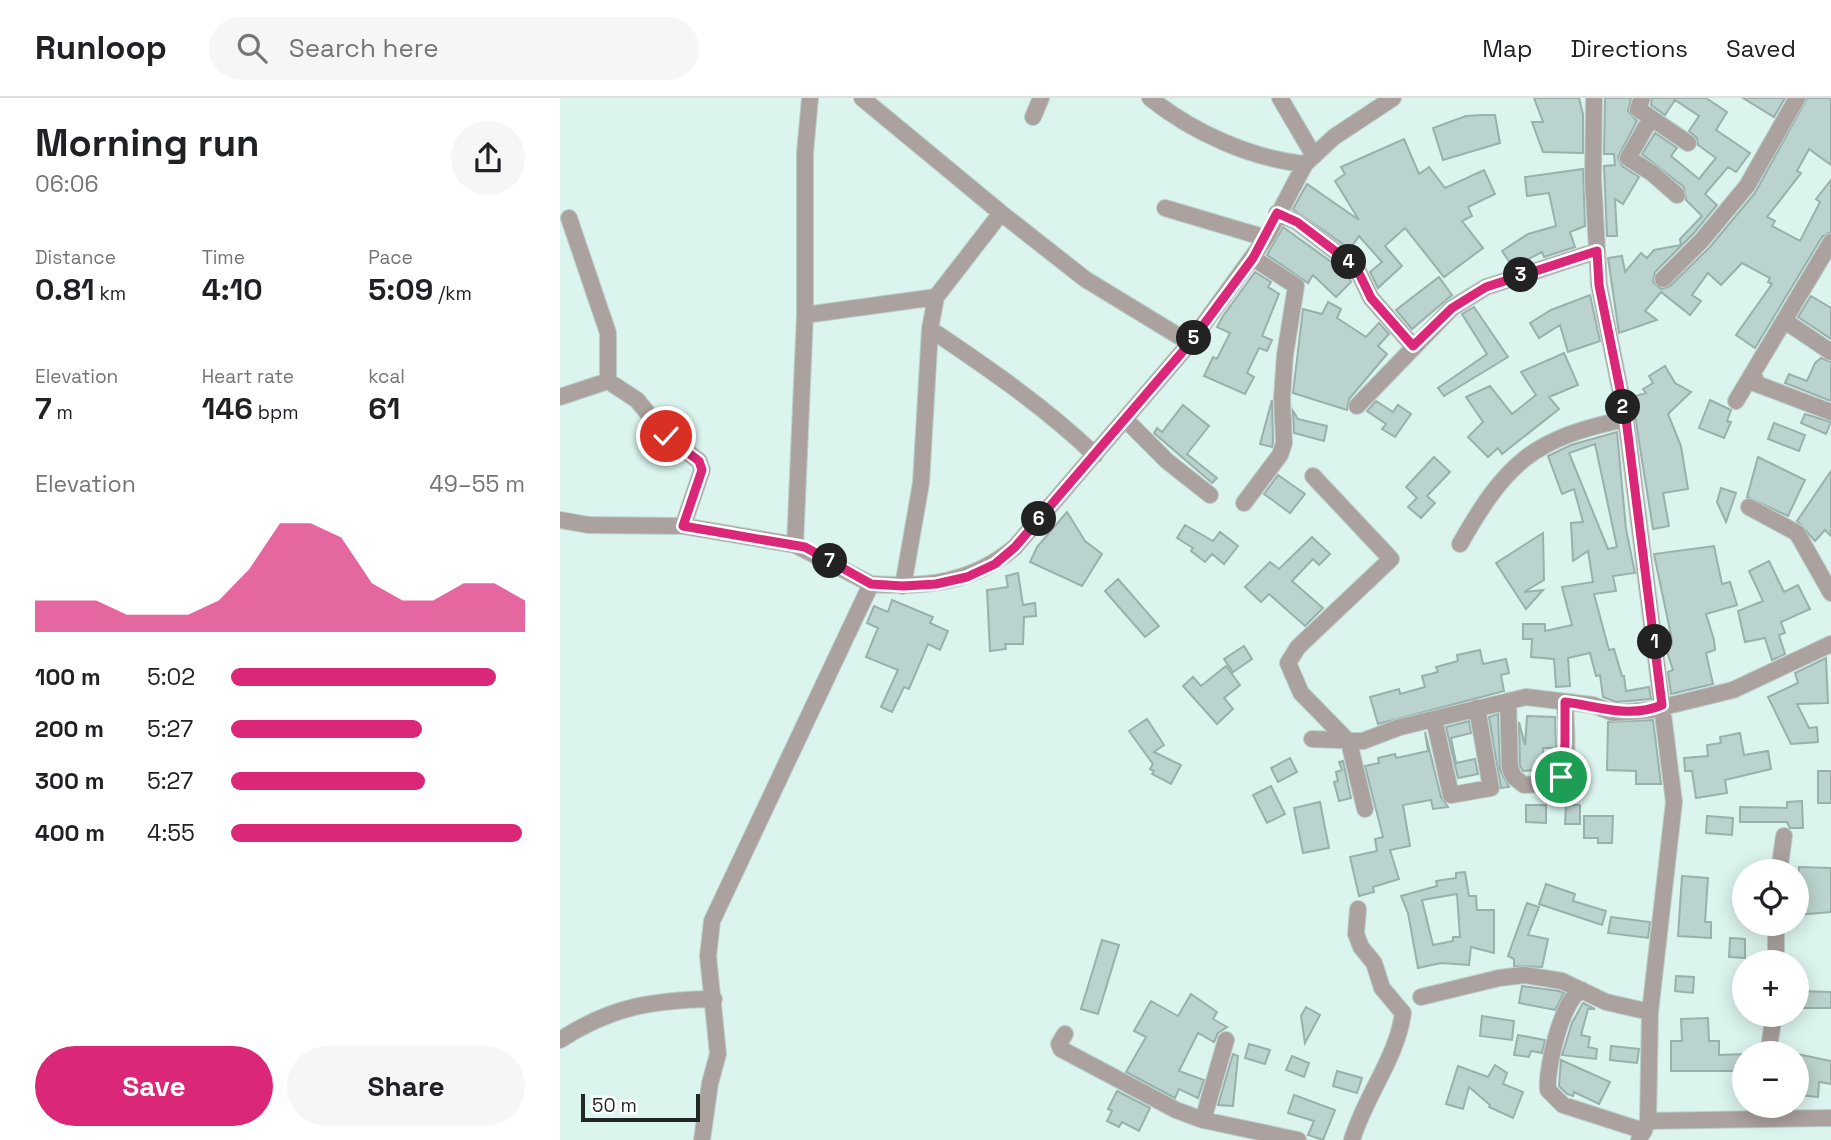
<!DOCTYPE html>
<html lang="en">
<head>
<meta charset="utf-8">
<style>
  :root { --surface:#fff; --page:#f6f6f6; --text:#202124; --muted:#757577; --line:#e0e0e0; --accent:#db2777 }
  body { margin:0; font-family:"Space Grotesk",sans-serif; background:var(--page); color:var(--text); height:100vh; display:flex; flex-direction:column; font-size:26px; white-space:nowrap }
  * { box-sizing:border-box; margin:0 }
  p { font-size:23px; color:var(--muted) }
  .icon { flex:none; width:38px; height:38px; fill:none; stroke:currentColor; stroke-width:2; stroke-linecap:round; stroke-linejoin:round }
  .map { position:relative; flex:1; overflow:hidden }
  .panel { display:flex; flex-direction:column; background:var(--surface); width:560px }
  .panel>* { flex:none }
  .buttons { position:absolute; left:1172px; top:761px; display:grid; gap:14px }
  .buttons a { display:grid; place-items:center; width:77px; height:77px; border-radius:50%; background:var(--surface); box-shadow:0 4px 18px #0003; font-size:35px }
  .scale { position:absolute; left:21px; bottom:18px; width:119px; box-sizing:border-box; padding-left:7px; border:4px solid #1f2826; border-top:0; font-size:19px; line-height:24px; white-space:nowrap; color:#1f2826; -webkit-text-stroke:5px #fff; paint-order:stroke }
  .pin { position:absolute; display:grid; place-items:center; width:60px; height:60px; color:#fff; margin:-30px; border:4px solid #fff; border-radius:50%; box-shadow:0 2px 7px #0007 }
  .km { position:absolute; width:35px; height:35px; margin:-18px; border-radius:50%; background:#222; color:#fff; font-size:19px; line-height:35px; text-align:center }
  .round { display:grid; place-items:center; flex:none; width:74px; height:74px; border-radius:37px; background:var(--page) }
  .head { display:flex; align-items:center; justify-content:space-between; height:119px; padding:0 35px }
  h1 { font-size:38px; font-weight:700; line-height:52px }
  .stats { display:grid; grid-template-columns:repeat(3,1fr); gap:10px; height:119px; padding:7px 35px }
  .stats div { display:grid; align-content:center }
  .stats b { font-size:30px; font-weight:700 }
  .stats small { font-size:19px; font-weight:400 }
  .stats p { font-size:19px }
  .chart { height:196px; padding:14px 35px }
  .chart p { display:flex; justify-content:space-between }
  .chart svg { width:100%; height:126px; margin-top:7px; fill:var(--accent); opacity:.7 }
  .button { display:flex; gap:14px; margin-top:auto; padding:14px 35px }
  .button a { flex:1; height:80px; border-radius:42px; background:var(--accent); color:#fff; font-size:28px; font-weight:700; line-height:80px; text-align:center }
  .button a+a { background:var(--page); color:var(--text) }
  ul { padding:0 35px; list-style:none; font-size:23px }
  li { display:grid; grid-template-columns:112px 84px 1fr; align-items:center; height:52px }
  li i { height:18px; border-radius:9px; background:var(--accent) }
  header { display:flex; align-items:center; gap:42px; box-sizing:border-box; height:98px; padding:0 35px; background:var(--surface); border-bottom:2px solid var(--line) }
  header strong { font-size:33px }
  nav { display:flex; gap:38px; margin-inline-start:auto; font-size:24px }
  .search { width:490px; height:63px; background:var(--page); display:flex; align-items:center; gap:18px; box-sizing:border-box; padding:0 24px; border-radius:38px; color:var(--muted); font-size:26px }
  main { display:flex; flex:1; min-height:0 }
  .map>svg:first-child { display:block }
  .building { fill:#bbd3ce; stroke:#99b0ab; stroke-width:2; fill-rule:evenodd }
  .lines { fill:none; stroke-linecap:round; stroke-linejoin:round }
  .minor-casing { stroke:#b9cfca; stroke-width:18 }
  .minor { stroke:#aba19f; stroke-width:16 }
  .route-casing { stroke:#fff; stroke-width:14 }
  .route { stroke:#db2777; stroke-width:9 }
</style>
</head>
<body>
<header>
<strong>Runloop</strong>
<div class="search"><svg class="icon" aria-label="search" viewBox="0 0 24 24"><circle cx="10" cy="10" r="6"/><path d="M15 15l6 6"/></svg>Search here</div>
<nav><a>Map</a><a>Directions</a><a>Saved</a></nav>
</header>
<main>
<section class="panel">
<div class="head"><div><h1>Morning run</h1><p>06:06</p></div><a class="round"><svg class="icon" aria-label="share" viewBox="0 0 24 24"><path d="M12 15V3M7 8l5-5 5 5M5 13v7h14v-7"/></svg></a></div>
<div class="stats">
<div><p>Distance</p><b>0.81<small> km</small></b></div>
<div><p>Time</p><b>4:10</b></div>
<div><p>Pace</p><b>5:09<small> /km</small></b></div>
</div>
<div class="stats">
<div><p>Elevation</p><b>7<small> m</small></b></div>
<div><p>Heart rate</p><b>146<small> bpm</small></b></div>
<div><p>kcal</p><b>61</b></div>
</div>
<div class="chart"><p><span>Elevation</span>49–55 m</p>
<svg viewBox="0 0 160 44" preserveAspectRatio="none"><path d="M0 44V33L10 33L20 33L30 38L40 38L50 38L60 33L70 22L80 6L90 6L100 11L110 27L120 33L130 33L140 27L150 27L160 33V44z"/></svg>
</div>
<ul>
<li><b>100 m</b>5:02<i style="width:90%"></i></li>
<li><b>200 m</b>5:27<i style="width:65%"></i></li>
<li><b>300 m</b>5:27<i style="width:66%"></i></li>
<li><b>400 m</b>4:55<i style="width:99%"></i></li>
</ul>
<div class="button"><a>Save</a><a>Share</a></div>
</section>
<div class="map">
<svg width="1271" height="1042" viewBox="0 0 1271 1042">
  <rect width="100%" height="100%" fill="#dbf4ee"/>
  <path class="building" d="M974,0H1019L1023,16V55L983,54L972,24H983Z
    M1045,0H1071L1068,13L1077,23L1058,59L1062,68L1079,79L1063,106L1055,101L1057,138H1047L1044,68L1055,67L1054,56H1044Z
    M1092,0H1146L1167,14L1156,32L1190,55L1176,74L1168,69L1145,96L1157,107L1134,135L1095,174L1093,184L1101,191L1110,188L1150,149L1195,95L1247,0H1271V67L1249,51L1237,73L1241,75L1207,119L1215,123L1212,128L1240,143L1260,104L1256,101L1271,82V134L1262,139L1195,250L1176,237L1212,186L1208,184L1210,180L1182,165L1161,187L1148,175L1132,197L1141,203L1130,217L1101,194L1085,213L1097,222L1059,235L1048,160L1062,158L1065,174L1081,155L1087,160L1094,152L1121,147L1120,141L1142,118L1126,102L1124,89L1082,56L1095,35L1117,50L1111,58L1139,81L1156,60L1138,47L1137,40L1129,33L1139,18L1115,2L1105,17L1091,7Z
    M1183,0H1225L1214,19Z
    M922,17H935L940,45L883,62L873,30L906,18Z
    M844,41L859,76L869,69L885,90L924,72L935,96L908,109L912,118L902,123L923,150L884,179L845,130L825,148L842,168L818,190L810,174L822,164L799,138L790,151L733,111L747,86L799,122L775,83L785,76L781,69Z
    M1023,71L1025,128L1010,134L1015,149L984,159L982,154L953,169L942,153L968,136L996,128L989,95L967,98L965,79Z
    M723,129L788,176L791,184L776,199L753,177L748,185L707,157Z
    M695,174L711,184L708,189L719,196L702,238L712,242L707,253L699,250L687,275L694,279L685,296L644,278L653,259L657,261L670,235L657,229L663,218Z
    M879,179L892,197L852,231L836,212Z
    M1030,197L1040,243L1008,254L1000,227L979,240L970,225L991,212Z
    M1251,198L1271,210V241L1238,219Z
    M768,204L781,211L777,220L806,239L819,225L829,236L818,248L827,256L789,301L787,312L733,295L743,211L762,216Z
    M914,209L948,259L884,298L878,290L927,256L902,216Z
    M1004,255L1018,287L989,299L999,311L942,356L938,350L928,359L908,339L923,324L906,299L930,288L952,316L976,297L961,274Z
    M1261,260L1271,264V303L1225,285L1229,276L1247,283L1255,265Z
    M1105,268L1115,285L1131,294L1108,316L1121,348L1128,391L1103,395L1109,428L1093,431L1072,299L1086,295L1083,291L1093,285L1089,278Z
    M712,302L713,344L712,349L700,346Z
    M1150,302L1171,312L1167,323L1171,324L1164,340L1139,330Z
    M816,303L833,314L838,307L851,316L835,339L822,331L826,326L807,313Z
    M623,307L649,328L627,356L657,380L652,385L594,335L597,330L602,334Z
    M733,313L738,321L767,328L764,343L734,335Z
    M1245,316L1271,324L1266,336L1241,325Z
    M1214,325L1245,337L1239,353L1208,341Z
    M1057,334L1066,431L1075,475L1053,478L1056,493L1034,496L1049,552L1054,551L1062,578H1064L1066,593L1089,589L1091,601L1056,604L1043,599L1040,577L1036,578L1030,555L1008,560L1010,588L996,589L994,561L971,559L972,541H963V526H985V533L1012,527L1002,489L1033,484L1028,453L1013,463L1011,425L1023,424L1014,391L1002,396L988,358L1011,347ZM1035,346L1057,449L1048,451L1009,355Z
    M874,359L890,374L867,398L875,405L861,420L848,409L857,400L846,389Z
    M1198,359L1245,382L1228,418L1187,399Z
    M1271,373V438L1265,432L1255,443L1237,423Z
    M718,377L745,396L730,415L704,396Z
    M1161,390L1176,395L1166,424L1157,404Z
    M507,414L525,443L542,456L522,488L470,464L477,449Z
    M625,427L653,443L660,434L678,448L664,466L652,456L645,464L631,453L633,450L617,440Z
    M983,435L984,482L964,494L983,492L966,511L936,465Z
    M752,439L770,456L759,467L753,461L732,483L763,510L745,528L709,496L701,504L685,489L710,464L719,471Z
    M1154,448L1162,486L1170,484L1177,507L1146,516L1154,542L1155,552L1146,555L1153,586L1111,596L1108,574L1113,572L1105,548L1112,546V542L1094,456Z
    M1209,463L1224,494L1238,487L1250,511L1221,524L1225,535L1219,537L1225,556L1212,562L1205,540L1185,544L1178,513L1203,503L1189,473Z
    M458,475L463,507L475,505L476,518L464,519L463,546H445L446,551L430,553L427,492L448,489L446,478Z
    M558,481L599,528L585,539L545,493Z
    M332,502L373,519L370,525L388,533L380,552L368,546L349,591L344,589L332,614L321,609L338,572L306,559L318,530L307,525L314,508L328,514Z
    M684,548L692,561L673,574L664,561Z
    M920,552L923,566L946,561L949,575L941,577L944,593L818,626L810,599L839,591L840,596L865,589L862,578L878,574L876,569L898,563L897,557Z
    M1266,560L1268,605L1237,606L1249,630L1257,629L1258,644L1231,646L1208,599L1238,585L1235,575Z
    M666,568L680,587L664,600L673,611L657,626L623,588L633,579L641,588Z
    M938,616L940,671L949,689L941,690L929,619Z
    M967,618L995,619L996,650H983L984,671L963,673L960,668L959,624L965,647Z
    M587,621L604,647L594,654L621,667L611,686L592,676L594,673L590,671L593,666L569,633Z
    M1093,622L1101,686H1076V673L1047,672L1048,624Z
    M909,623L911,635L891,640L896,665L915,661L918,676L898,680L886,629Z
    M865,634L881,699L888,709L873,711L871,702L843,707L850,748L830,752L839,781L813,789L814,794L799,798L790,759L817,753L815,741L823,739L805,668L819,665L818,660L835,656L836,660L868,653Z
    M1180,635L1184,657L1208,653L1211,671L1165,682L1167,695L1136,700L1132,673H1125L1124,660L1148,658L1147,647L1161,645L1160,639Z
    M730,660L737,674L718,684L711,670Z
    M783,663L791,700L779,703L774,684L778,683L776,674L782,672L779,664Z
    M1258,673H1271V705H1258Z
    M711,688L725,716L707,725L693,697Z
    M1242,703L1243,730H1230L1227,724H1180V709L1227,710V704Z
    M760,704L769,750L743,755L734,710Z
    M966,707H986V725L966,724Z
    M1006,707H1020V726H1005Z
    M1024,718H1053L1052,745H1038V740H1024Z
    M1147,718L1173,720L1172,737L1146,735Z
    M1239,769L1271,770V814L1237,817Z
    M905,774L909,798H916L917,812H934V855L911,849L909,867L881,865L858,870L848,815L841,798L877,788L876,783L896,780V775ZM897,796L900,839H893V843L873,847L862,802Z
    M1122,778L1148,780L1145,824H1151V840L1118,838Z
    M986,786L1015,796L1013,803L1046,813L1042,827L979,806Z
    M967,805L979,809L968,837L988,841L982,869L954,868V861L948,858Z
    M1051,819L1090,824L1088,840L1048,835Z
    M1170,840L1185,841V860L1169,859Z
    M542,842L559,847L538,916L521,911Z
    M1116,878L1134,879L1133,895L1115,893Z
    M962,888L999,893L1004,895L995,912L959,905Z
    M1237,893L1271,894V910H1237Z
    M631,896L657,914L653,921L667,929L658,935L654,944L638,935L619,973L644,982L638,1000L619,991L615,1000L566,974L586,939L574,933L591,903L618,918Z
    M1023,905L1035,911H1028L1021,937L1030,939L1028,949L1037,951L1036,961L1002,957L1012,925Z
    M746,909L760,917L745,945L741,918Z
    M922,918L954,923L952,942L920,938Z
    M1148,920L1149,943H1159V957L1185,956V973H1111V943H1122L1121,921Z
    M958,937L985,942L982,955L971,953L969,959L954,957Z
    M689,946L710,952L705,966L685,960Z
    M1051,948L1079,951L1077,965L1050,962Z
    M673,956L678,958L673,1008L658,1007Z
    M1237,956L1271,963V986L1259,984L1258,999L1237,997Z
    M732,958L749,965L744,979L726,972Z
    M1001,962L1050,984L1039,1006L1014,994L1013,998L1007,996L999,988Z
    M935,967L947,975L943,986L963,994L953,1020L929,1009L930,1007L909,989L903,1011L886,1006L898,968L928,979Z
    M777,973L802,980L797,995L773,988Z
    M557,993L590,1010L579,1033L562,1024L559,1029L547,1023L552,1013L548,1011Z
    M734,997L775,1012L763,1042L748,1037L754,1023L728,1015Z"/>
  <g class="lines">
    <g class="minor-casing">
      <path id="minor" d="M302,0L441,115L525,181L630,245
        M590,0C632,34 692,61 745,66
        M720,0L754,58
        M1034,0L1033,80L1039,187L1066,321L1114,704L1090,914L1088,1023L1079,1042
        M1082,0L1078,11L1128,45
        M473,19L481,0
        M1091,20L1068,60L1092,75L1117,97
        M605,110L706,140
        M717,115L737,124L796,169L811,200L853,248
        M9,120L48,235V283L77,302L106,338L139,363L142,372L123,428
        M1103,181L1142,142L1187,88L1237,0
        M245,217L376,199L441,115
        M1225,223L1271,254
        M370,231C428,270 485,309 535,357
        M1193,275L1197,286L1271,314
        M0,299L48,283
        M1176,303L1271,144
        M797,308L892,210L926,189L1037,153
        M566,322L607,363L650,397
        M753,378L831,461L738,549L728,565L741,595L789,644L805,711
        M684,405L720,357L724,345L722,300L725,257L736,188L693,160
        M1189,409L1237,435L1271,495
        M0,422L29,427L123,428L235,447L311,486L152,823L148,858L158,956L150,985L142,1042
        M900,446C946,365 973,340 1066,321
        M235,447L245,217V55L250,0
        M311,486C366,490 412,485 455,449L630,245L706,140L745,66L774,39L833,0
        M343,488L361,385L370,231L376,199
        M948,603L950,670L954,679L964,687L996,685C1012,668 1005,626 1005,604
        M874,621L891,697L931,690L917,610
        M752,641L803,643L840,629L966,599L1033,607L1054,615L1091,612L1173,592L1271,546
        M1219,774L1224,738
        M1216,864V826
        M1022,892C1002,900 986,970 988,992L1003,1007L1084,1033
        M861,899L939,880L964,877L1002,883L1046,904L1090,914
        M505,936L499,946L501,951L616,1012L643,1022L738,1042
        M0,942C52,908 94,902 154,901
        M1208,956L1214,917
        M643,1022L666,942
        M1088,1023L1271,1020
        M792,1042C805,998 837,960 843,915L822,890L814,865L801,849L796,836L798,811"/>
    </g>
    <use href="#minor" class="minor"/>
  </g>
  <g class="lines">
    <g class="route-casing">
      <path id="route" d="M106,338L139,363L142,372L123,428L245,449L311,486L343,488L376,486L407,479L435,466L455,449L630,245L693,160L717,115L737,124L796,169L811,200L853,248L892,210L926,189L1037,153L1039,187L1066,321L1102,607C1069,621 1038,608 1005,604V646L1001,679"/>
    </g>
    <use href="#route" class="route"/>
  </g>
</svg>
<div class="buttons">
<a><svg class="icon" aria-label="locate" viewBox="0 0 24 24"><circle cx="12" cy="12" r="6"/><path d="M12 2v4M12 18v4M2 12h4M18 12h4"/></svg></a>
<a>+</a>
<a>−</a>
</div>
<div class="scale">50 m</div>
<div class="pin" style="left:1001px;top:679px;background:#1e9e55"><svg class="icon" aria-label="arrive" viewBox="0 0 24 24"><path d="M6 21V4h12l-3 4 3 4H6"/></svg></div>
<div class="pin" style="left:106px;top:338px;background:#d93025"><svg class="icon" aria-label="check" viewBox="0 0 24 24"><path d="M5 12l5 5 9-10"/></svg></div>
<b class="km" style="left:1095px;top:544px">1</b>
<b class="km" style="left:1063px;top:309px">2</b>
<b class="km" style="left:961px;top:177px">3</b>
<b class="km" style="left:789px;top:164px">4</b>
<b class="km" style="left:634px;top:240px">5</b>
<b class="km" style="left:479px;top:421px">6</b>
<b class="km" style="left:270px;top:463px">7</b>
</div>
</main>
</body>
</html>
